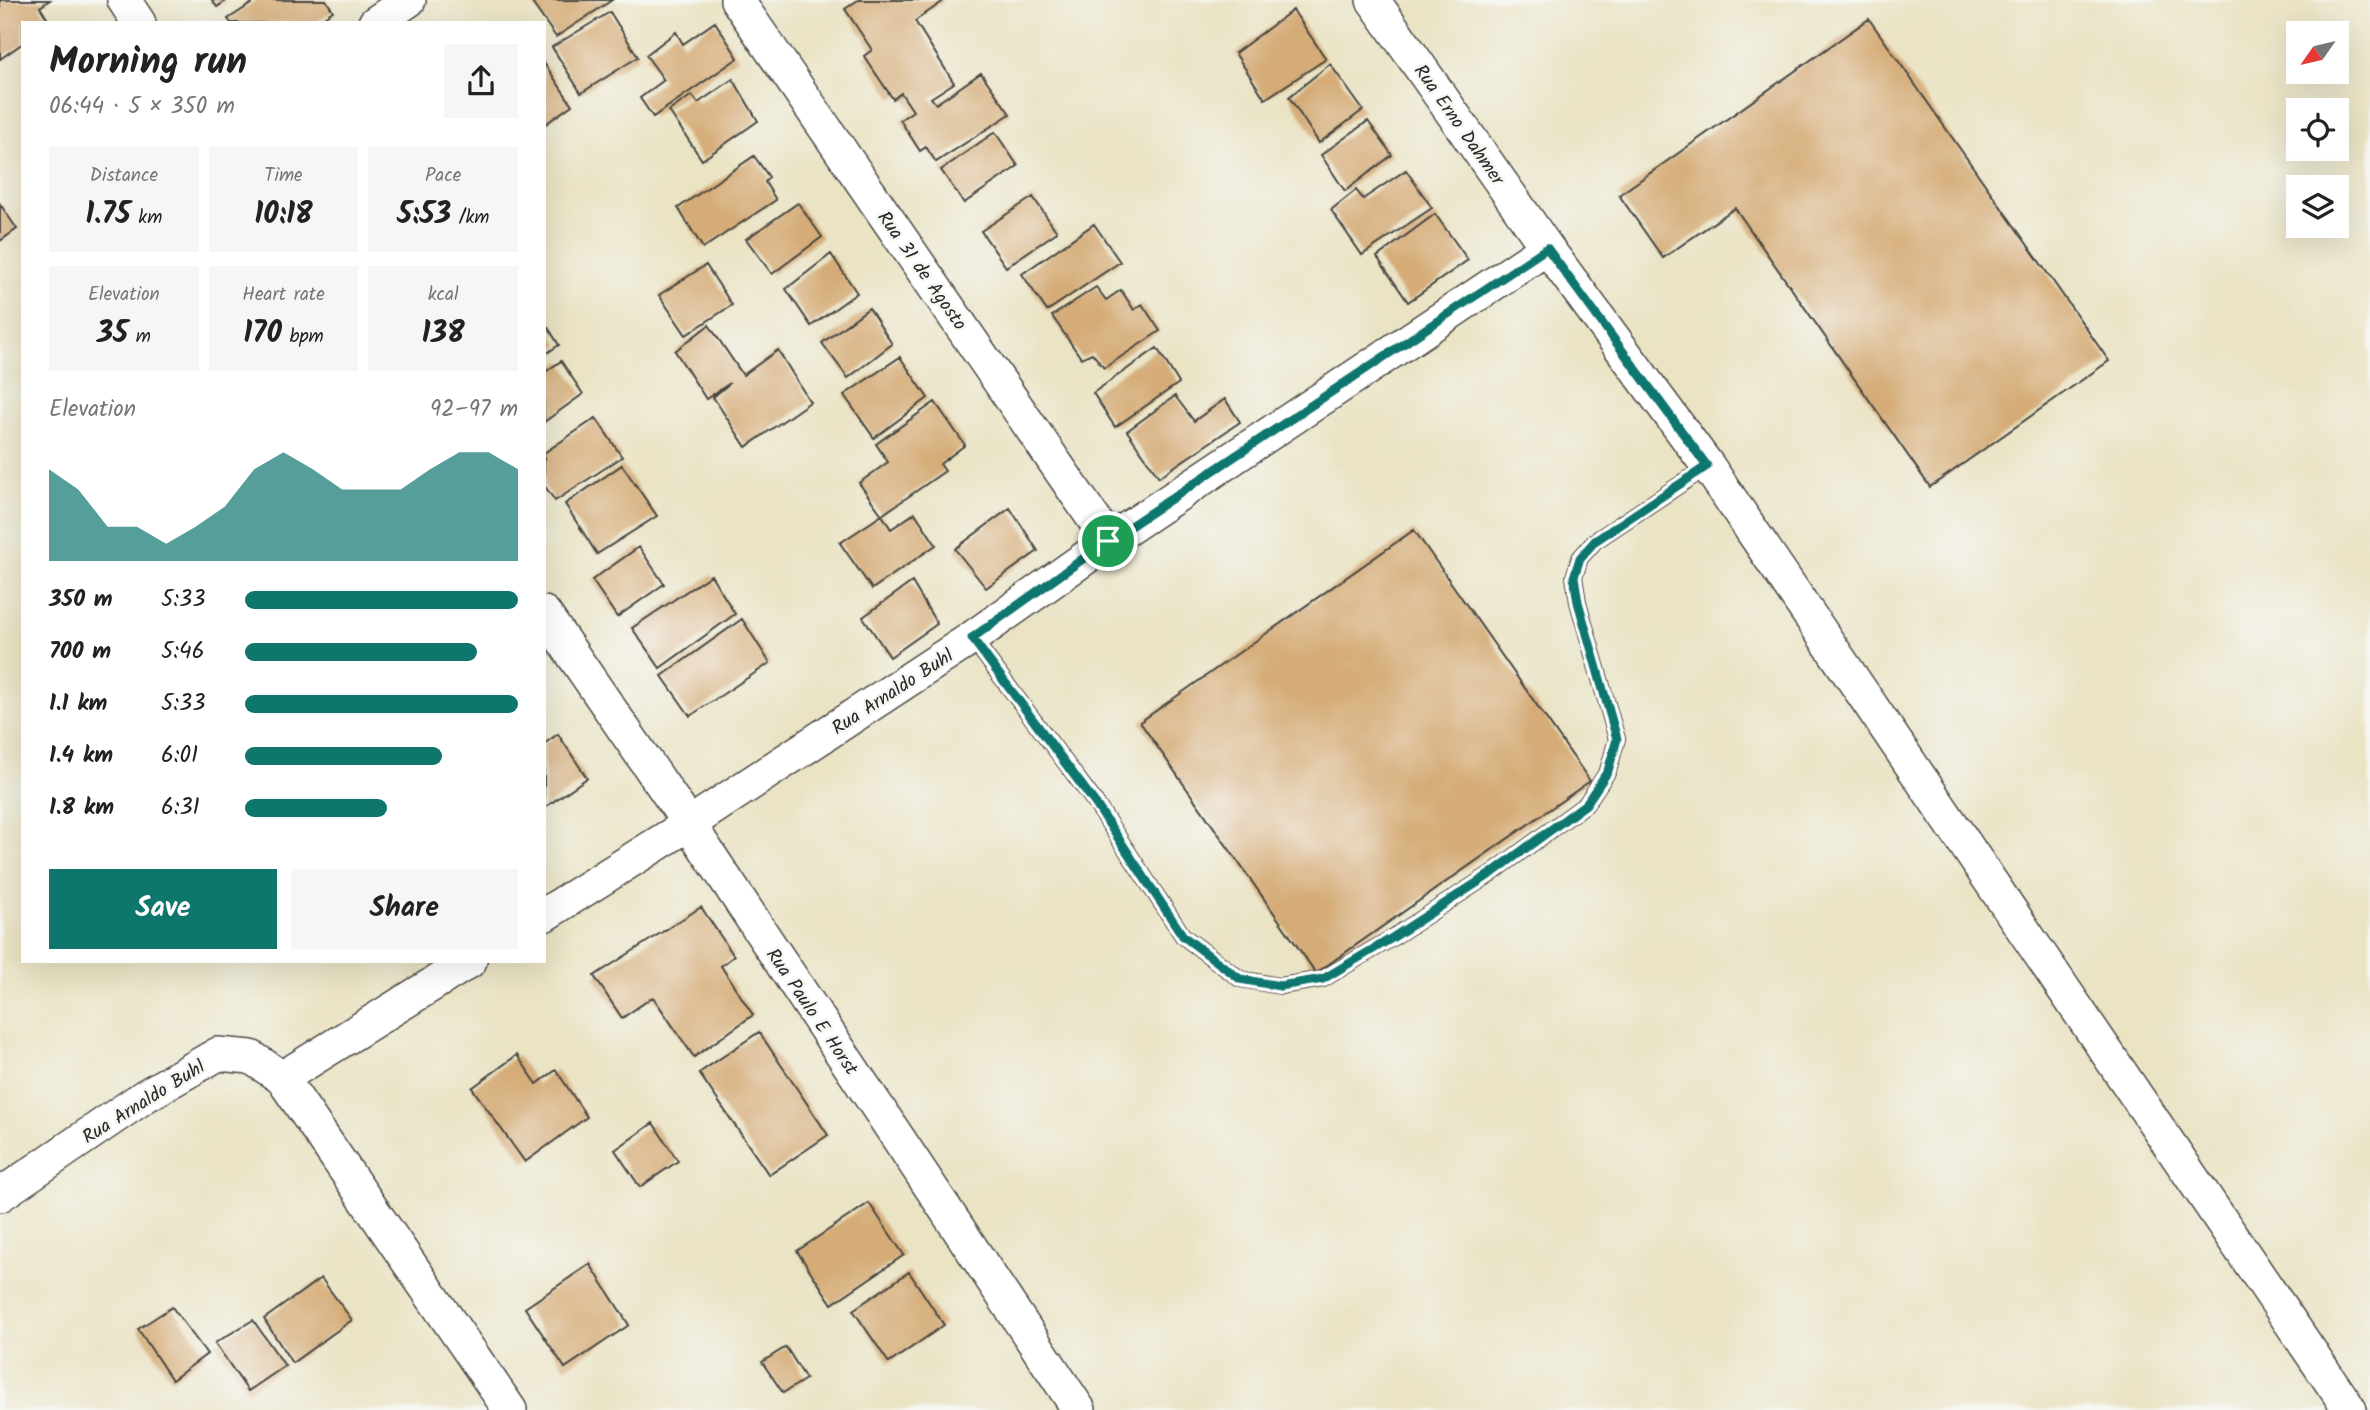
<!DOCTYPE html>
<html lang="en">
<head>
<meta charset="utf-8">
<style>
  :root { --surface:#fff; --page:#f6f6f6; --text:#222; --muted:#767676; --accent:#0f766e }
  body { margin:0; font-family:Kalam,sans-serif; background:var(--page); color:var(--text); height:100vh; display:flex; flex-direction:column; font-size:26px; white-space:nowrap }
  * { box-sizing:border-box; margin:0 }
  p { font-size:23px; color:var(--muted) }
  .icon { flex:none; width:38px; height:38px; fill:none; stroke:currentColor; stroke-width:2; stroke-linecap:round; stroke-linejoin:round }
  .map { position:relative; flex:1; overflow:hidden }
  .sheet { position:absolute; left:21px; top:21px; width:525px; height:942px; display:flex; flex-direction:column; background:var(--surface); border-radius:0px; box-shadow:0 7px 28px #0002 }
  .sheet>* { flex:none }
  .needle { width:46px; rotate:236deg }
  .controls { position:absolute; left:2286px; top:21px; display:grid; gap:14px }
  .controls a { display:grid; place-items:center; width:63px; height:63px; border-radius:0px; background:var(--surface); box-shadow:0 7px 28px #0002; font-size:35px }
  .pin { position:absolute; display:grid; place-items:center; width:60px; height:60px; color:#fff; margin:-30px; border:4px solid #fff; border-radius:50%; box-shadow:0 2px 7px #0007 }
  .round { display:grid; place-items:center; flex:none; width:74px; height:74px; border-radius:0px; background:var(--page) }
  .overview { display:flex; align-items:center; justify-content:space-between; height:119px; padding:0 28px }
  h1 { font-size:38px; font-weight:700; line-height:52px }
  .stats { display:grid; grid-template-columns:repeat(3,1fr); gap:10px; height:119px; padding:7px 28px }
  .stats div { display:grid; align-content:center; border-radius:0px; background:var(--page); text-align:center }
  .stats b { font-size:30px; font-weight:700 }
  .stats small { font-size:19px; font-weight:400 }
  .stats p { font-size:19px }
  .chart { height:196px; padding:14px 28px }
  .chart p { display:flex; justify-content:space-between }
  .chart svg { width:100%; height:126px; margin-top:7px; fill:var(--accent); opacity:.7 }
  .action { display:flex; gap:14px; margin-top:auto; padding:14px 28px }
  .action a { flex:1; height:80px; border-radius:0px; background:var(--accent); color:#fff; font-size:28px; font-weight:700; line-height:80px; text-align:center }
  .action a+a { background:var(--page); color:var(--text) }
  ul { padding:0 28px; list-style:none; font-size:23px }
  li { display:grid; grid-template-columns:112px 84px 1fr; align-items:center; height:52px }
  li i { height:18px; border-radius:9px; background:var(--accent) }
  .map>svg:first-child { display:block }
  .building { fill:#d5ac77 }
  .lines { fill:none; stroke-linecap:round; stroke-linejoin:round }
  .service-casing { stroke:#484742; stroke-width:18 }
  .minor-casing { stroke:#484742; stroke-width:36 }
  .service { stroke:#fff; stroke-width:16 }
  .minor { stroke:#fff; stroke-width:33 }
  .route-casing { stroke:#fff; stroke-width:14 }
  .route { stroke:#0f766e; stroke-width:9 }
  .labels { text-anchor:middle; stroke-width:5; stroke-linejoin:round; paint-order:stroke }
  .street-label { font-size:19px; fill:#2b2b2b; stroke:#f6f6f2 }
</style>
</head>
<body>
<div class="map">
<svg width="2370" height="1410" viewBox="0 0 2370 1410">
  <rect width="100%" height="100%" fill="#f6f6f2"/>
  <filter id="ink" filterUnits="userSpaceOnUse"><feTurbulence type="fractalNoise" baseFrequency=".0143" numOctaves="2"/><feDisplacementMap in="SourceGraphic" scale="14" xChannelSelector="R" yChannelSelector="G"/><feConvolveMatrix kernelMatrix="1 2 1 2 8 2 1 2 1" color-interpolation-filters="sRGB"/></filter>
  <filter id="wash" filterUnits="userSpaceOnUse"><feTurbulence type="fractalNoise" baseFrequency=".00686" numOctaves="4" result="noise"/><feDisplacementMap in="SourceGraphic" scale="28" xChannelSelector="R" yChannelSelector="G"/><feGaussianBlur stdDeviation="1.57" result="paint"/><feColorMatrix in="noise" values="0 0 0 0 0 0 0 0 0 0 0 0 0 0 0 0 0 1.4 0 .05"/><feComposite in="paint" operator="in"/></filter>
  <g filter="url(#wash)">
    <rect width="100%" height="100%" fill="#eae3c4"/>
    <g id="blocks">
      <path class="building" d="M0,0H50L40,7L50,23H23V43L0,59Z
        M212,0H227L217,7Z
        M257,0H326L333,11L315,23H231L228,19Z
        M530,0H612L556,37Z
        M858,0H945L915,21L954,83L931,98L936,104L981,73L1010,114L936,162L926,147L920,151L900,120L913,111L901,93L893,99L864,56L872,50L845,9Z
        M1293,10L1326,59L1265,99L1235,53Z
        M610,12L638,57L581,93L552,47Z
        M1869,19L2109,361L1930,487L1735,208L1663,258L1619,195Z
        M715,22L738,58L653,117L640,98L664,80L646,55L676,32L683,44Z
        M544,63L572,105L544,125Z
        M1330,64L1363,110L1319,143L1289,97Z
        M733,79L758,121L702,160L669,111L692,95L698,103Z
        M1368,121L1392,155L1345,191L1321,155Z
        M995,132L1018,166L964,203L941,170Z
        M754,156L769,177L765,182L776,200L703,248L678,208Z
        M1406,170L1432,208L1362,255L1331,210L1356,190L1363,199Z
        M1033,197L1057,232L1006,267L981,231Z
        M798,203L822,237L772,274L746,239Z
        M0,204L17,229L0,241Z
        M1435,214L1468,260L1408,302L1377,257Z
        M1094,224L1120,262L1047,311L1022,274Z
        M831,254L857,293L811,326L786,289Z
        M706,265L732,305L686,335L659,295Z
        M1096,287L1106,300L1121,290L1134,310L1142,304L1160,331L1104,368L1092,353L1081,358L1052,316Z
        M869,308L892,344L848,378L822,343Z
        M544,321L559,345L544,355Z
        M709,325L743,375L778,350L810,402L746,447L713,397L730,383L706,399L675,351Z
        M1157,348L1179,383L1115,427L1093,393Z
        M900,357L928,398L874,438L844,395Z
        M561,361L583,394L544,422V373Z
        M1175,396L1194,421L1225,399L1240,422L1159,477L1127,431Z
        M935,402L965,445L940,464L945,471L882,515L891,529L915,513L936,545L872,589L840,543L882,515L859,483L888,462L876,444Z
        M596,418L622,457L555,501L544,485V453Z
        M622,465L657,516L597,554L565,504Z
        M1010,508L1038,551L986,588L955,549Z
        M1414,530L1590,781L1316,973L1140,722Z
        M639,547L664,584L617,617L592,580Z
        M711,575L735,614L660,668L632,628Z
        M912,582L937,624L890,657L863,617Z
        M742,619L770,663L690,716L662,676Z
        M558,734L587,778L544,808V744Z
        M701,907L734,956L721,966L753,1015L694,1057L653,997L622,1018L594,976Z
        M759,1032L828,1135L769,1175L699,1073Z
        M517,1055L537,1084L556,1070L587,1117L525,1162L472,1088Z
        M653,1123L678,1161L640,1187L615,1150Z
        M869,1203L904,1255L832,1304L797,1251Z
        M590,1264L629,1325L565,1368L525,1308Z
        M909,1272L944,1325L889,1363L853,1310Z
        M321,1278L352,1320L292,1363L264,1319Z
        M172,1307L207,1354L172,1380L138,1329Z
        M253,1320L285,1366L248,1391L215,1343Z
        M786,1347L806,1379L783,1393L762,1362Z"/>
    </g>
  </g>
  <g filter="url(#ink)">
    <use href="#blocks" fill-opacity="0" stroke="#484742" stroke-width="2"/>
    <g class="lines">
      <g class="service-casing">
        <path id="service" d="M972,638L1095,802L1183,936L1240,979L1280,986L1323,979L1392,938L1492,873L1586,804L1608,771L1617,739L1578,602L1574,577L1580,558L1595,541L1708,466"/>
      </g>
      <g class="minor-casing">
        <path id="minor" d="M124,0L139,23
          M737,0L1109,541
          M1373,0L1547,248L1708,466L2350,1410
          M375,23L409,0
          M544,613L689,824L1079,1410
          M544,915L689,824L972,638L1109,541L1547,248
          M282,1078L510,1410
          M0,1195L145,1096L218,1054L251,1057L282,1078L470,961"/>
      </g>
      <use href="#service" class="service"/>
      <use href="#minor" class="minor"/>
    </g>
  </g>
  <g class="lines" filter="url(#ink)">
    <g class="route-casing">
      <path id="route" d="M1547,248L1707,466L1595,541L1580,558L1574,577L1578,602L1617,739L1608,771L1586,804L1492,873L1392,938L1323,979L1280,986L1240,979L1183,936L1095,803L972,638L1108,541Z"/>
    </g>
    <use href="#route" class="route"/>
  </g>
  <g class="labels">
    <g class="street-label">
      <text transform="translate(1460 124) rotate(55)" y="7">Rua Erno Dahmer</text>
      <text transform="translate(923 270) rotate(55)" y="7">Rua 31 de Agosto</text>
      <text transform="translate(892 691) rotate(-33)" y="7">Rua Arnaldo Buhl</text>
      <text transform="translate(813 1011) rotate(56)" y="7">Rua Paulo E Horst</text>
      <text transform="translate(143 1101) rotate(-32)" y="7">Rua Arnaldo Buhl</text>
    </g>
  </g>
</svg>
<div class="controls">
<a><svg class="needle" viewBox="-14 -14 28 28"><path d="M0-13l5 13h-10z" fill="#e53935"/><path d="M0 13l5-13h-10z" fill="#767676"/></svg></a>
<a><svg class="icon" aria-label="locate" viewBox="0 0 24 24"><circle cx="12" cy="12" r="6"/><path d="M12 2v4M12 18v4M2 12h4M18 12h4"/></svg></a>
<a><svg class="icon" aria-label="layers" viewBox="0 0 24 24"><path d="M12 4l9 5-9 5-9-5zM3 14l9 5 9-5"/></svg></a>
</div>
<div class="pin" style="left:1108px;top:541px;background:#1e9e55"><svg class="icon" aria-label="arrive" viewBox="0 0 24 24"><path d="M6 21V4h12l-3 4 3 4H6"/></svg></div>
<section class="sheet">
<div class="overview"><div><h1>Morning run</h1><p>06:44 · 5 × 350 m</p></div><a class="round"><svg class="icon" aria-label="share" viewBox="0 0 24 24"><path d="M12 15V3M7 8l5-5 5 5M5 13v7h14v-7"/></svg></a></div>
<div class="stats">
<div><p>Distance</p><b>1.75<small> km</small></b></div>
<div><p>Time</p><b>10:18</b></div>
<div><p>Pace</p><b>5:53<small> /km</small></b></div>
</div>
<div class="stats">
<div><p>Elevation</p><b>35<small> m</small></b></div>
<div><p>Heart rate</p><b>170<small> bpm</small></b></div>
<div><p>kcal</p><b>138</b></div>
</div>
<div class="chart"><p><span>Elevation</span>92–97 m</p>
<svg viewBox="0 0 160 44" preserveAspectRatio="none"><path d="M0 44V12L10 19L20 32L30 32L40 38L50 32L60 25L70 12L80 6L90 12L100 19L110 19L120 19L130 12L140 6L150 6L160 12V44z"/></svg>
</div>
<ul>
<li><b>350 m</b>5:33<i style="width:100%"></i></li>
<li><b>700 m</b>5:46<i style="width:85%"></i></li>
<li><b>1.1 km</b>5:33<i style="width:100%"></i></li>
<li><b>1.4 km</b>6:01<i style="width:72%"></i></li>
<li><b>1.8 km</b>6:31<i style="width:52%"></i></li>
</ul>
<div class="action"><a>Save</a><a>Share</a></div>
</section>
</div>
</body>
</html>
